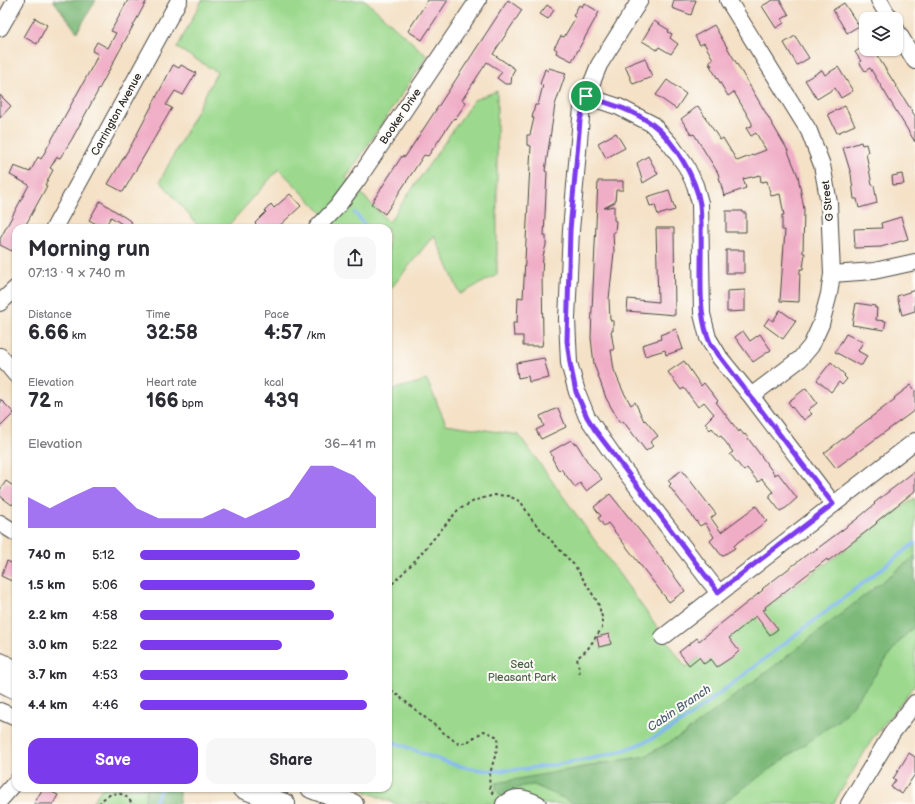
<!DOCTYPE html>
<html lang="en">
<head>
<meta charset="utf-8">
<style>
  :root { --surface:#fff; --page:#f7f7f7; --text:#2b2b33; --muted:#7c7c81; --accent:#7c3aed }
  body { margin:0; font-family:"Balsamiq Sans",sans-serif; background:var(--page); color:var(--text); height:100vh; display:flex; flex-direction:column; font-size:15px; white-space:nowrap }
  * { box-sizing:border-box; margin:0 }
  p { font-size:13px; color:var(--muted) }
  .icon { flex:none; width:22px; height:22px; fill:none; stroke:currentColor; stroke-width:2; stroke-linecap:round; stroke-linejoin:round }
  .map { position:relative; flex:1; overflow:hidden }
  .side { position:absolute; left:12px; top:224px; width:380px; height:568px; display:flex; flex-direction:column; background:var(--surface); border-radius:12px; box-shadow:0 1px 3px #0004 }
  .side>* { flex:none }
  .tools { position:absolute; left:859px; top:12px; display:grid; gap:8px }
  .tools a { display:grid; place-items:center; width:44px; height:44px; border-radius:8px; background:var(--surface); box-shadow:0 1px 3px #0004; font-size:20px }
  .pin { position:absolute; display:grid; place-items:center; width:34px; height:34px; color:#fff; margin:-17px; border:2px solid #fff; border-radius:50%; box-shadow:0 1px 4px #0007 }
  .round { display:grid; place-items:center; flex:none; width:42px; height:42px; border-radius:12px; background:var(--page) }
  .summary { display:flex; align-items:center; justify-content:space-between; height:68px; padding:0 16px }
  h1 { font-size:22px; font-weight:700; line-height:30px }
  .stats { display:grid; grid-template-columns:repeat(3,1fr); gap:6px; height:68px; padding:4px 16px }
  .stats div { display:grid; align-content:center }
  .stats b { font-size:20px; font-weight:700 }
  .stats small { font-size:11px; font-weight:400 }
  .stats p { font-size:11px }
  .chart { height:112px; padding:8px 16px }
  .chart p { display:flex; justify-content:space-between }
  .chart svg { width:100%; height:72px; margin-top:4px; fill:var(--accent); opacity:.7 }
  .primary-button { display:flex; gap:8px; margin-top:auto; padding:8px 16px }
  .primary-button a { flex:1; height:46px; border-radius:12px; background:var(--accent); color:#fff; font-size:16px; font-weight:700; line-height:46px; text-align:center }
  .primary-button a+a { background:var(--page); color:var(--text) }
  ul { padding:0 16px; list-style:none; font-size:13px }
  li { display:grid; grid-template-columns:64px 48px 1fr; align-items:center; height:30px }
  li i { height:10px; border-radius:5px; background:var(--accent) }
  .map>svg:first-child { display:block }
  .green { fill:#9cd98e; stroke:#64825c }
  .forest { fill:#7db979; stroke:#547252 }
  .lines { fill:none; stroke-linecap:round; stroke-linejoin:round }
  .stream { stroke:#84b8f2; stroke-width:3.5 }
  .building { fill:#f0adc6 }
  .minor-casing { stroke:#494642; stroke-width:18 }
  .major-casing { stroke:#494642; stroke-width:22 }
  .path { stroke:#494642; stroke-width:2; stroke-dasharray:3 3; stroke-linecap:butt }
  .minor { stroke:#fff; stroke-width:16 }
  .major { stroke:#fff; stroke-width:20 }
  .route-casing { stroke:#fff; stroke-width:8 }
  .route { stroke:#7c3aed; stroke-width:5 }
  .labels { text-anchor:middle; stroke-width:4; stroke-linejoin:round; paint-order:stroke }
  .street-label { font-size:11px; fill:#2b2b2b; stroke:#fdfcf7 }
  .park-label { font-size:11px; fill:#4d5f49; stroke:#fdfcf7 }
  .water-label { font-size:12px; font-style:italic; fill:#4a5c71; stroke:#fdfcf7 }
</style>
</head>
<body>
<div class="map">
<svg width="915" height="804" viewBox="0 0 915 804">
  <rect width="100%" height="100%" fill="#fdfcf7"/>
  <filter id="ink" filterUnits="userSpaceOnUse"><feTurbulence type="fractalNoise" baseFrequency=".025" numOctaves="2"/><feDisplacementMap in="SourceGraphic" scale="8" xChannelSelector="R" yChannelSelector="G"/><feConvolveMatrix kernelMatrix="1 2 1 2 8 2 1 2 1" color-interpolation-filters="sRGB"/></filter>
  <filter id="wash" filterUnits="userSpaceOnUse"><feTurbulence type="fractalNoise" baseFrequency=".012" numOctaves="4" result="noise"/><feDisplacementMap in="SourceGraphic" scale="16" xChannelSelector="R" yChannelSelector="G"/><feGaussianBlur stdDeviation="0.9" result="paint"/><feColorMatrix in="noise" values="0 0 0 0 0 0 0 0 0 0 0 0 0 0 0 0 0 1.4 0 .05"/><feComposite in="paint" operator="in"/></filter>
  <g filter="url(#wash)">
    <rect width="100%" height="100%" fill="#f4e1c6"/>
    <path class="green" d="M202,0H365L427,56L346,178L389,222L474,100L497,91V275L460,294L434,235L388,292V228H337L279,169L226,228H200L160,181L217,72L177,48Z
      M427,380L446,424L519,435L686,667L915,498V685L873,738L833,804H396L357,788H388V391Z
      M102,788H147L144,804H91Z"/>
    <path class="forest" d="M53,0H96L77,32Z
      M915,556V626L902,638L856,701L840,719L721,804H576L534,785L523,786L501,797L496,789V783L645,756L684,734L786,657Z
      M147,788H179V804H144Z"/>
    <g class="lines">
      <path class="stream" d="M355,213L367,228
        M388,740C415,750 447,765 475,769C498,773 522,769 545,766C603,758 635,752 685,720L915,543
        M154,804L161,788"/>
    </g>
    <g id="blocks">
      <path class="building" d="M128,0H147L72,139L60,158L57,157L50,168L53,170L45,185L47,186L24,228H16V243L12,251L0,245V239L29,185L10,175L14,166L30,172L38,157L41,159L93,65L98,54L92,51L97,42L108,48L116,33L111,31Z
        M428,0H448L422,40L408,31Z
        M508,0L522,10L493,54L515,69L512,74L511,84H505L497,78L502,72L487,62L462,100L466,103L455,119L454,118L428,156L424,155L385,214L371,204L402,156L405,157L428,122Z
        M674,0H696L691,15L672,8Z
        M773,0H780L789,15L782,19L784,23L776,28L762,6Z
        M584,3L599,12L572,61L556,53L557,50L554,48L561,36L564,37L576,17L573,16L579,5L582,7Z
        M844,3L859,26L847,33L833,10Z
        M547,5L554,10L548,19L540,14Z
        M35,18L47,25L37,44L24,37Z
        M654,21L669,30L668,32L672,34L670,38L678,44L671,54L659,47L657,50L642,41Z
        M714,25L787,149L798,176L804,209L803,253H805L803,269H800L799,302L780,301L785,230H782V215H784L780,194L771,196L767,181L761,182L760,175L743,179L746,188L724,196L718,173L694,134L692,135L681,119L698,106L720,140L723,138L737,161L766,150L756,133L751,136L746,128L752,126V123L734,92L728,96L709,64L712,66L709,61L713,59L704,43L700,45L695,36Z
        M795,36L809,58L797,65L784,43Z
        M866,45V49H873L915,116V142L870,68L865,71L859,62L861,61L855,52Z
        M645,58L652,77L633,84L625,66Z
        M173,65L179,68L181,65L196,73L183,95L175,91L166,105L172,108L123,192L108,184L133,142Z
        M838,67L853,91L841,98L835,88L817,99L805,80L822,70L825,75Z
        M549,68L566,73L555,105L545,171L547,172L544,236H546V245L543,256L542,275L543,339L542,346H523V336H514L513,323H517L518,297L523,298L531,146L527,145V135H530L534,118H532L535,105H538L543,85L540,84L545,69L548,71Z
        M667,80L686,94L676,109L656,95Z
        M0,95L11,106L0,118Z
        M845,106L855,125L837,133L828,114Z
        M616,133L625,148L606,158L598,143Z
        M861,142L862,145L866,144L868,152L866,153L872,185H874L877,203L859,208L857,199H854L851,174L843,148Z
        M648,156L658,174L643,183L637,163Z
        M902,174L904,184L893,185L892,176Z
        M598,181H623V190H616L615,202L604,208L614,206V220L616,221L615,232H613L614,252L609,299L610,320L613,321V331H611L614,350H611L614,370L623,391L631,405L635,402L644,421L645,420L658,436L650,442L653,446L646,451L623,421L620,423L606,398L594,364L591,338L592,310Z
        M669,190L675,210L658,215L655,205L650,206L647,197Z
        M290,194L301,206L277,228H259L255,223L266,212L265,211L271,204L274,208Z
        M100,201L132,222L128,228L111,217L104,228L89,220Z
        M726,211H743V213H746V232H726Z
        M901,217L908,239L881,247L855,248L854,229L882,228L881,223Z
        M656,228H674L675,315L627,311L628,299L658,302Z
        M726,250H744V273H726Z
        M745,290V311L727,312V291Z
        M915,290V311L902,315L897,296Z
        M856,303L875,306V308H877L876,320L886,321L884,330L852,325Z
        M780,310L796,321L783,339L764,325L769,318L773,321Z
        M676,329L683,349L666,355L665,350L645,356L642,345L661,339L660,335Z
        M743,331L750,341L760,334L771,350L753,362L735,337Z
        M846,334L863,342L858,351L867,356L862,365H859L835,352Z
        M544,358L549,378L529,382L528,376L518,378L516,363Z
        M684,361L701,386L704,383L718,401L716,402L739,432L740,430L744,435L745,434L775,475L778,473L797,498L786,508L780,511L770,498V495L773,492L762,479L758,482L747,468L744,471L730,454L733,452L721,436L719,437L712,428L710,430L705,423L714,414L704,402L698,407L684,388L681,390L668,372Z
        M831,362L845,375L844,376L847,379L842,385L839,382L831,392L817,380Z
        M911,385L915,390V410L836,468L824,453L895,399L894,398Z
        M806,388L817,403L808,410L812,414L804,420L801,416L800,417L788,402Z
        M0,399L14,413L0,427Z
        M558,408L566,427L541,439L536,430L544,426L540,416Z
        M571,440L574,444L576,443L589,464L602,479L586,491L580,483L575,487L561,469L559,471L552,458L553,457L550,452Z
        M682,470L716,514L711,518L721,532L756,506L767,521L738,542L734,546L735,548L722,556L710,541L714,537L705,523L700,526L669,486L671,484L668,480Z
        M915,471V491L876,522L877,523L867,531L828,561L827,559L765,607L766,609L763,610L778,629L770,635L756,616L729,638L739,651L735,655L717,667L711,659L704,664L699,657L689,665L679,652L697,638L699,641L763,590L762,589L809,553L810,554L857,519L875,504L874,503Z
        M6,481L16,488V499L12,505L0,496V490Z
        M610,494L656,551L685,591L669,602L608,523L604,526L598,518L601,516L594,507Z
        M7,561L16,565V583L1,576Z
        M609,634L611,644L599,647L597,637Z
        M909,753L915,757V774L902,794L891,787L896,780L893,779Z
        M43,788L58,795L53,804H34Z"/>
    </g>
  </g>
  <g filter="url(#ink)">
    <use href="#blocks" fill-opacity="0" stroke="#494642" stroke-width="1"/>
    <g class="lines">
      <g class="minor-casing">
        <path id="minor" d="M640,0L599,65L582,107L571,230L567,319L569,363L577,392L587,417L618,462L718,592
          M728,0L809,131L822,165L829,203L832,274L829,294L821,324L811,346L800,359L751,396
          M879,0L890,19
          M0,28L16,0
          M896,29L915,61
          M586,96L619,107L652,124L671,145L686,166L695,185L700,203L702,314L708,338L720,358L751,396L833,504
          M54,228L179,0
          M317,228L337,207L358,179L478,0
          M832,274L874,271L915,262
          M0,303L16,288
          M0,356L16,375
          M0,523L16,533
          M663,637L915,441
          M0,711L16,718
          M0,800L16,782
          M504,804C516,794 525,798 538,804
          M849,804L892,733L915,703"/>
      </g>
      <g class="major-casing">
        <path id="major" d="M0,663L16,671
          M0,681L16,689
          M242,788L285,804
          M311,788L353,804"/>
      </g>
      <path class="path" d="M388,588L413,563L458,510L476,500L495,495L509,496L521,502L532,520L575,566L598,603L602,617V628L587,650L577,658L580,675
        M388,685L390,689L444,733L459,744L467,742L484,731L498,737C500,754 481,780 494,795
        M99,804C108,791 124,789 132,804"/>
      <use href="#minor" class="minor"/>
      <use href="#major" class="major"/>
    </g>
  </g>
  <g class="lines" filter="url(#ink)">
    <g class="route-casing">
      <path id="route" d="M586,96C608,103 633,110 652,124C673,139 696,178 700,204C702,225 701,248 701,270C701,296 700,321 711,345L833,504L718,592L595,430L587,417L576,392L570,363L567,341L570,230L580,121Z"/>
    </g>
    <use href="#route" class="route"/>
  </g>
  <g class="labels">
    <g class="street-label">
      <text transform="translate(116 114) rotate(-61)" y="4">Carrington Avenue</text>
      <text transform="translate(400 116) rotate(-56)" y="4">Booker Drive</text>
      <text transform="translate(827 201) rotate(-96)" y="4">G Street</text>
    </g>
    <g class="park-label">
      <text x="522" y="668">Seat<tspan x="522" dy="13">Pleasant Park</tspan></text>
    </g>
    <g class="water-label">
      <text transform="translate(679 708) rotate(-34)" y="4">Cabin Branch</text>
    </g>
  </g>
</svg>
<div class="tools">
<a><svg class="icon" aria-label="layers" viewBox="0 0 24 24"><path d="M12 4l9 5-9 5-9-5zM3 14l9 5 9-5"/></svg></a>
</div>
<div class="pin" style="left:586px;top:96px;background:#1e9e55"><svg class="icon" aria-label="arrive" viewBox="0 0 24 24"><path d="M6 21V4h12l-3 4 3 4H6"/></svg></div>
<section class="side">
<div class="summary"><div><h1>Morning run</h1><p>07:13 · 9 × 740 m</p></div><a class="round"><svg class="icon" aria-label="share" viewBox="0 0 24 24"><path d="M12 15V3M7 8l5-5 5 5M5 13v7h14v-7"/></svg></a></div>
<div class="stats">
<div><p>Distance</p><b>6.66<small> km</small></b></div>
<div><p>Time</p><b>32:58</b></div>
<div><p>Pace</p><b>4:57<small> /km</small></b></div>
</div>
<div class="stats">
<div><p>Elevation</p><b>72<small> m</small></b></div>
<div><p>Heart rate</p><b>166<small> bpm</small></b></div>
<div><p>kcal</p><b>439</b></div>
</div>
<div class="chart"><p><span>Elevation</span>36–41 m</p>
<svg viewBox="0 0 160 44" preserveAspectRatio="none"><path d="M0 44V25L10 32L20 25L30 19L40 19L50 32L60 38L70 38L80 38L90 32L100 38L110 32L120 25L130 6L140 6L150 12L160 25V44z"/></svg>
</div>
<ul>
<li><b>740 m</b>5:12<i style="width:68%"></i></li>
<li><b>1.5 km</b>5:06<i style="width:74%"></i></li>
<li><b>2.2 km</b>4:58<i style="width:82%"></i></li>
<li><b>3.0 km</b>5:22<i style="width:60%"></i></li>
<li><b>3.7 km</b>4:53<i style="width:88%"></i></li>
<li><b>4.4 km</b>4:46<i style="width:96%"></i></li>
</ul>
<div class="primary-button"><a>Save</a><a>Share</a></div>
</section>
</div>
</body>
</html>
